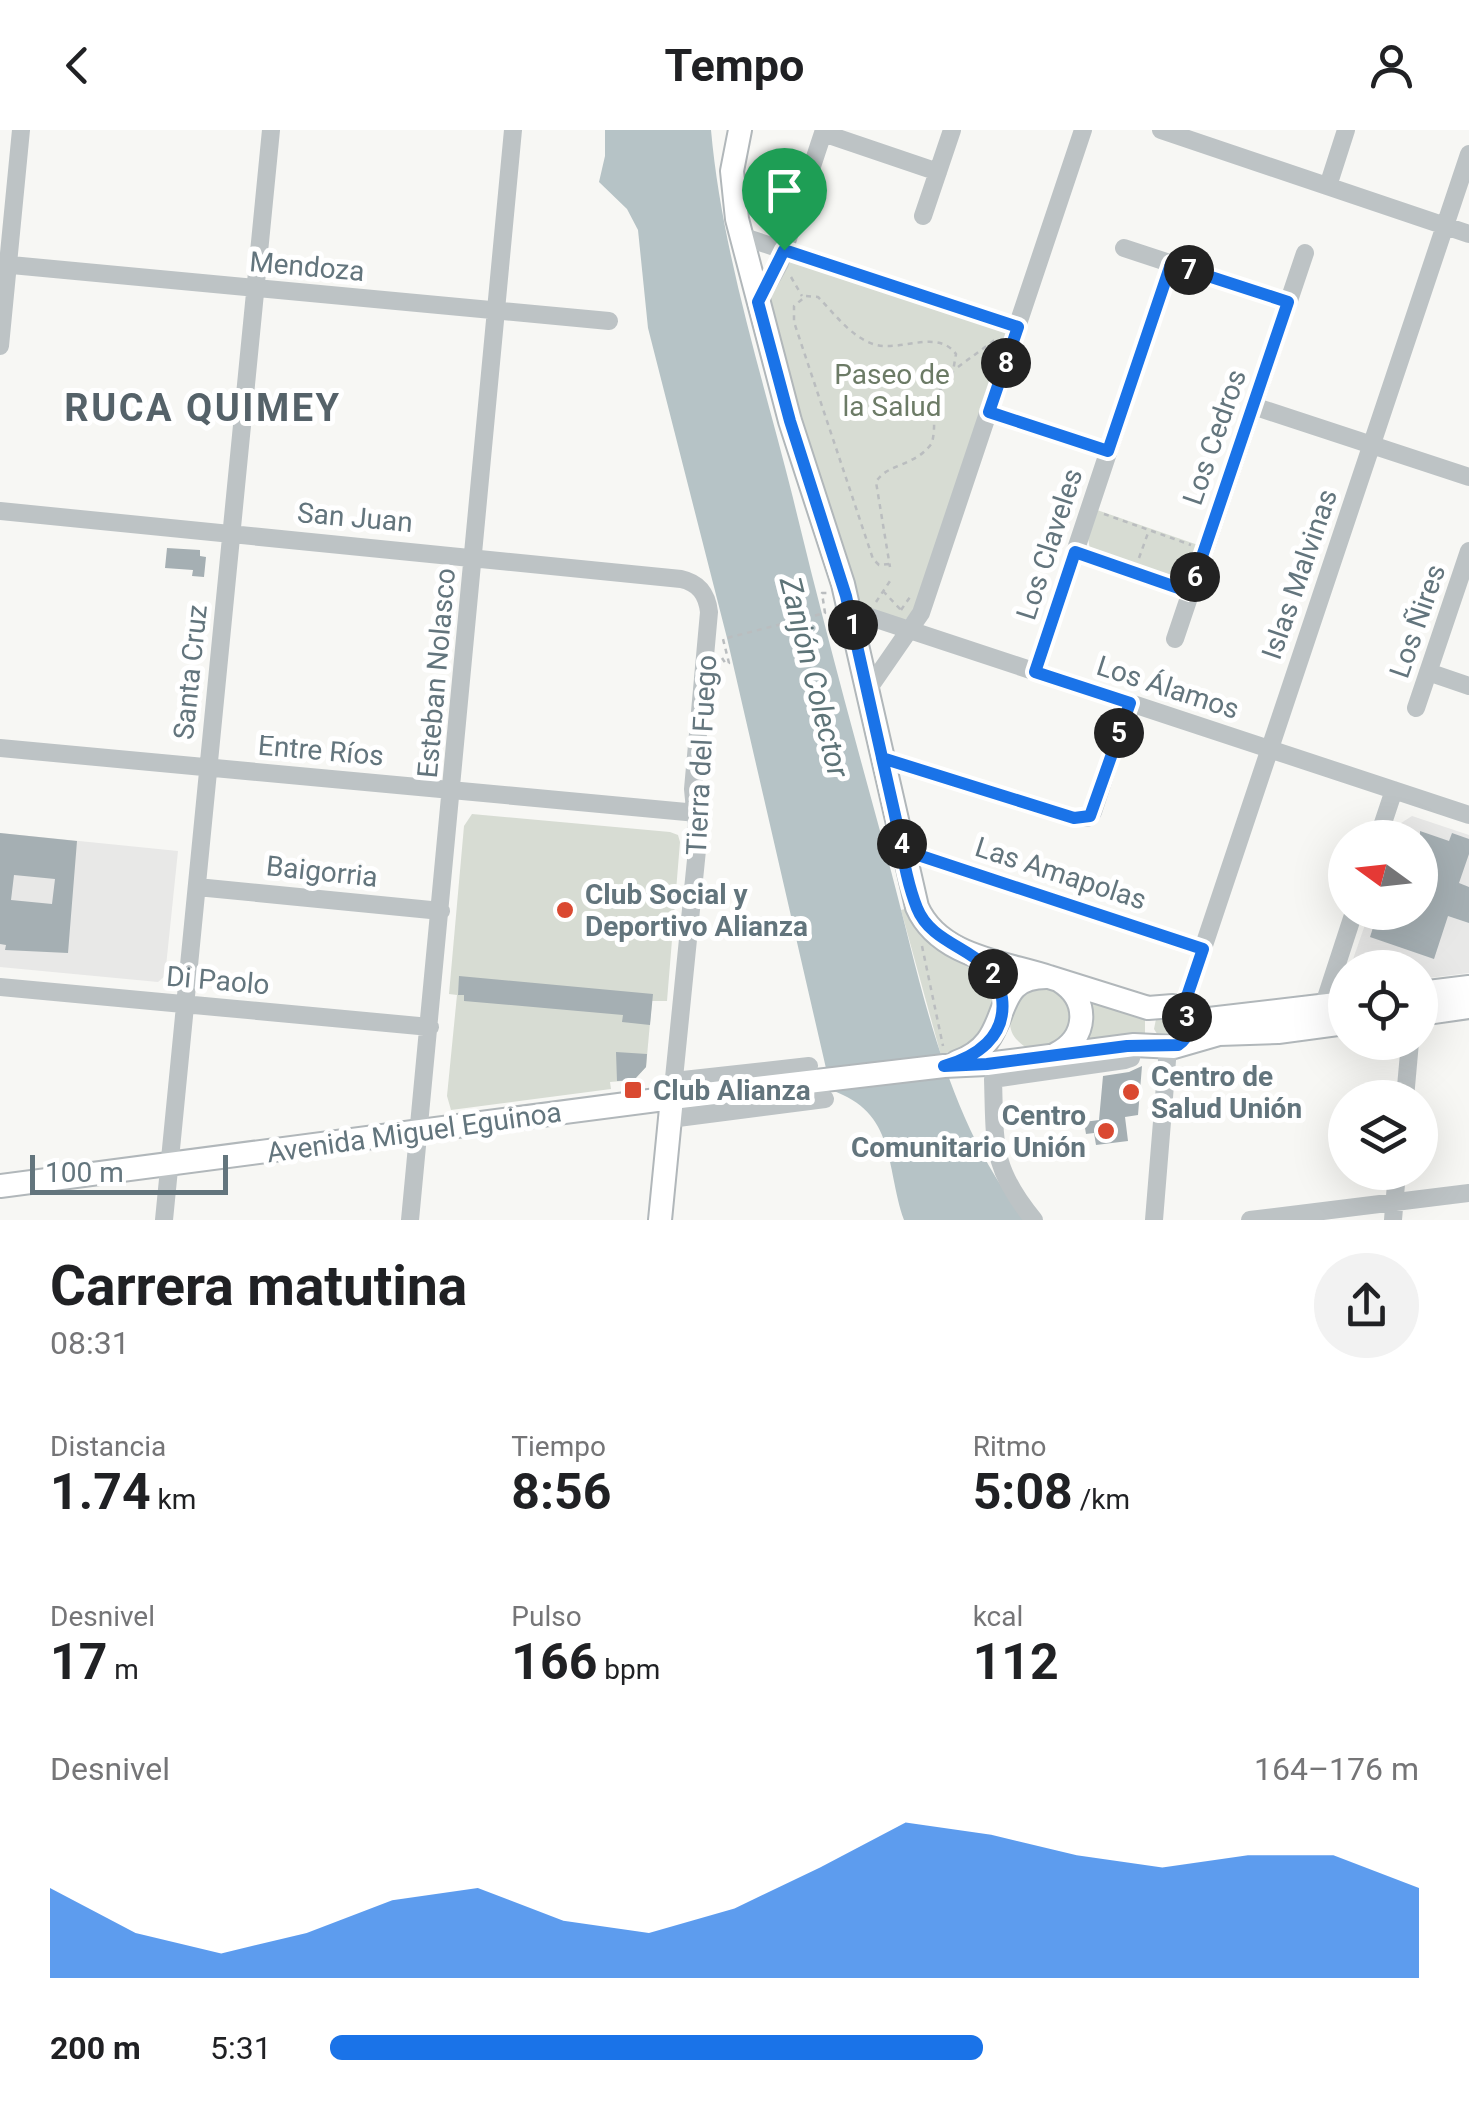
<!DOCTYPE html>
<html lang="es">
<head>
<meta charset="utf-8">
<style>
  :root { --surface:#fff; --page:#f2f2f2; --text:#202124; --muted:#757577; --accent:#1a73e8 }
  body { margin:0; font-family:Roboto,sans-serif; background:var(--page); color:var(--text); height:100vh; display:flex; flex-direction:column; font-size:38px; white-space:nowrap }
  * { box-sizing:border-box; margin:0 }
  p { font-size:32px; color:var(--muted) }
  .icon { flex:none; width:55px; height:55px; fill:none; stroke:currentColor; stroke-width:2; stroke-linecap:round; stroke-linejoin:round }
  .map { position:relative; height:1090px; overflow:hidden }
  .side { display:flex; flex-direction:column; background:var(--surface); flex:1 }
  .side>* { flex:none }
  .needle { width:65px; rotate:285deg }
  .fabs { position:absolute; left:1328px; top:690px; display:grid; gap:20px }
  .fabs a { display:grid; place-items:center; width:110px; height:110px; border-radius:50%; background:var(--surface); box-shadow:0 10px 40px #0002; font-size:50px }
  .scale { position:absolute; left:30px; bottom:25px; width:198px; box-sizing:border-box; padding-left:10px; border:5px solid #63757d; border-top:0; font-size:28px; line-height:35px; white-space:nowrap; color:#63757d; -webkit-text-stroke:8px #fff; paint-order:stroke }
  .pin { position:absolute; display:grid; place-items:center; width:85px; height:85px; color:#fff; margin:-102px -42px; border-radius:50% 50% 50% 0; rotate:-45deg; box-shadow:0 0 10px #0007 }
  .pin .icon { rotate:45deg }
  .km { position:absolute; width:50px; height:50px; margin:-25px; border-radius:50%; background:#222; color:#fff; font-size:28px; line-height:50px; text-align:center }
  .round { display:grid; place-items:center; flex:none; width:105px; height:105px; border-radius:52px; background:var(--page) }
  .headline { display:flex; align-items:center; justify-content:space-between; height:170px; padding:0 50px }
  h1 { font-size:55px; font-weight:700; line-height:75px }
  .figures { display:grid; grid-template-columns:repeat(3,1fr); gap:15px; height:170px; padding:10px 50px }
  .figures div { display:grid; align-content:center }
  .figures b { font-size:50px; font-weight:700 }
  .figures small { font-size:28px; font-weight:400 }
  .figures p { font-size:28px }
  .chart { height:280px; padding:20px 50px }
  .chart p { display:flex; justify-content:space-between }
  .chart svg { width:100%; height:180px; margin-top:10px; fill:var(--accent); opacity:.7 }
  ul { padding:0 50px; list-style:none; font-size:32px }
  li { display:grid; grid-template-columns:160px 120px 1fr; align-items:center; height:75px }
  li i { height:25px; border-radius:12px; background:var(--accent) }
  header { display:flex; justify-content:space-between; align-items:center; height:130px; padding:0 50px; background:var(--surface); font-size:45px; font-weight:700 }
  .map>svg:first-child { display:block }
  .built { fill:#e8e8e7 }
  .green { fill:#d7dcd3 }
  .water { fill:#b6c3c6 }
  .building { fill:#a5afb3; fill-rule:evenodd }
  .lines { fill:none; stroke-linecap:round; stroke-linejoin:round }
  .major-casing { stroke:#b1b7ba; stroke-width:26 }
  .path { stroke:#babdbf; stroke-width:2.5; stroke-dasharray:5 5; stroke-linecap:butt }
  .minor { stroke:#bdc3c5; stroke-width:18 }
  .major { stroke:#fff; stroke-width:22 }
  .route-casing { stroke:#fff; stroke-width:20 }
  .route { stroke:#1a73e8; stroke-width:12 }
  .poi-dot { fill:#da4931; stroke:#fff; stroke-width:4 }
  .labels { text-anchor:middle; stroke-width:10; stroke-linejoin:round; paint-order:stroke }
  .street-label { font-size:28px; fill:#63757d; stroke:#fff }
  .park-label { font-size:28px; fill:#6c7b66; stroke:#fff }
  .poi-label { font-size:28px; font-weight:bold; fill:#63757d; stroke:#fff; text-anchor:start }
  .water-label { font-size:30px; font-style:italic; fill:#5e7478; stroke:#fff }
  .district-label { font-size:38px; font-weight:bold; letter-spacing:2.5px; fill:#556269; stroke:#fff }
</style>
</head>
<body>
<header><svg class="icon" aria-label="back" viewBox="0 0 24 24"><path d="M15 5l-7 7 7 7"/></svg>Tempo<svg class="icon" aria-label="person" viewBox="0 0 24 24"><circle cx="12" cy="8" r="4"/><path d="M4 21q1-7 8-7t8 7"/></svg></header>
<div class="map">
<svg width="1469" height="1090" viewBox="0 0 1469 1090">
  <rect width="100%" height="100%" fill="#f7f7f4"/>
  <path class="built" d="M1412,686L1469,705V843L1420,849V838H1350L1369,783L1420,782V708L1396,707L1401,693Z
    M0,703L178,721L165,846L158,852L0,837Z"/>
  <path class="green" d="M791,130L1004,200L1007,206L920,473L905,490L860,475L856,468L770,183V169L786,133Z
    M1097,380L1201,416L1187,450L1090,420L1088,408Z
    M472,684L670,702L678,705L680,712L667,871H652L646,937L634,950L610,952L611,959L451,980L447,966L457,865L449,864L464,696Z
    M908,778C915,793 922,807 935,818C946,826 959,828 971,835C999,851 994,879 985,905L942,929L901,780Z
    M1054,854L1075,882L1062,914L1028,919C1003,903 1009,888 1016,863Z
    M1083,864L1145,886V906L1081,915Z
    M1164,883L1183,893L1180,906L1159,907L1154,899L1156,889Z"/>
  <path class="water" d="M605,0H711C722,123 763,248 793,368C823,493 857,617 891,741C923,861 946,991 1026,1090H904C885,1035 897,983 831,960L727,508L648,198L638,100L627,79L599,52L605,26Z"/>
  <path class="building" d="M167,418L200,420V426L206,427L204,447L192,446L193,440L165,438Z
    M1420,701L1449,711L1452,703L1469,709V724L1459,753L1469,757V793L1448,786L1434,829L1370,807L1378,782H1422L1433,753L1420,749Z
    M0,703L77,711L68,823L5,820L6,815L0,814ZM14,745L55,749L52,774L11,770Z
    M459,846L653,864L650,895L622,892L623,885L464,871V865H458Z
    M616,922L647,924L646,937L634,950L617,951Z
    M1142,936L1138,985L1125,987L1128,1011L1096,1015L1094,1003L1086,1004L1084,992L1099,990L1103,946L1129,942Z"/>
  <g class="lines">
    <g class="major-casing">
      <path id="major" d="M740,0L732,41L737,89L790,291L843,454L917,777C939,827 1003,832 1049,847
        M1420,863L1469,857
        M1420,884L1469,877
        M1056,924C1088,908 1090,870 1060,851
        M957,932C1019,911 984,845 1049,847L1148,878L1173,876L1186,884L1209,889L1345,873
        M0,1056L672,968L944,936L987,934L1134,915L1174,917L1219,904L1278,902L1345,893
        M660,1090L672,968"/>
    </g>
    <path class="path" d="M791,147L802,166
      M958,237L996,209
      M1104,384L1191,415
      M1139,428L1148,403
      M889,434L879,435L873,429L794,192V176L806,166L818,167C834,183 850,206 873,214C900,223 937,198 956,224L952,247C920,278 940,277 932,313C915,337 887,333 876,352L890,437
      M883,461L901,480
      M876,472L890,451
      M901,480L910,467
      M722,528L726,534L729,533L723,509L825,483L822,463H827
      M922,816L943,916"/>
    <path class="minor" d="M1161,0L1469,104
      M823,3L938,42
      M1328,56L1346,0
      M923,86L952,0
      M741,106L1018,197
      M1124,118L1288,172
      M0,134L609,191
      M758,172L780,133L824,0
      M0,216L21,0
      M1253,276L1469,347
      M989,282L1108,321
      M0,381L681,449C699,453 707,464 709,482L693,659L698,710L672,968
      M1075,422L1190,462
      M849,480L1469,685
      M1175,509L1305,123
      M1035,542L1171,134
      M1428,542L1469,556
      M867,561L921,483L1083,0
      M1416,578L1469,421
      M0,618L697,683
      M882,628L1074,688H1087L1093,682L1129,573
      M1378,708L1394,660
      M903,720L1203,819
      M197,757L441,781
      M0,857L430,897
      M1182,881L1469,24
      M1321,883L1354,782
      M674,951L809,936
      M1405,968L1410,912
      M670,989L825,969
      M164,1090L271,0
      M410,1090L513,0
      M1034,1090C991,1038 995,1014 993,949L1125,930L1131,928L1134,915
      M1154,1090L1168,918
      M1250,1090L1469,1063
      M1393,1090L1397,1042"/>
    <use href="#major" class="major"/>
  </g>
  <g class="lines">
    <g class="route-casing">
      <path id="route" d="M784,120L758,172L790,291L846,466L849,480C864,547 879,614 894,681C901,712 905,748 917,778C934,821 995,818 1002,868C1007,907 976,927 944,936L987,934L1127,916L1178,915C1191,906 1193,892 1182,881L1203,819L903,720L882,628L1074,688L1090,686L1130,573L1035,542L1075,422L1190,462L1288,172L1171,134L1108,321L989,282L1018,197L784,120"/>
    </g>
    <use href="#route" class="route"/>
  </g>
  <g class="poi-dot">
    <circle cx="565" cy="780" r="10"/>
    <rect x="623" y="950" width="20" height="20" rx="5"/>
    <circle cx="1131" cy="962" r="10"/>
    <circle cx="1106" cy="1001" r="10"/>
  </g>
  <g class="labels">
    <g class="street-label">
      <text transform="translate(307 136) rotate(5)" y="10">Mendoza</text>
      <text transform="translate(1214 307) rotate(-71)" y="10">Los Cedros</text>
      <text transform="translate(355 387) rotate(5)" y="10">San Juan</text>
      <text transform="translate(1049 414) rotate(-72)" y="10">Los Claveles</text>
      <text transform="translate(1299 444) rotate(-71)" y="10">Islas Malvinas</text>
      <text transform="translate(1417 491) rotate(-71)" y="10">Los Ñires</text>
      <text transform="translate(190 542) rotate(-84)" y="10">Santa Cruz</text>
      <text transform="translate(436 543) rotate(-85)" y="10">Esteban Nolasco</text>
      <text transform="translate(1168 557) rotate(18)" y="10">Los Álamos</text>
      <text transform="translate(321 620) rotate(5)" y="10">Entre Ríos</text>
      <text transform="translate(701 625) rotate(-87)" y="10">Tierra del Fuego</text>
      <text transform="translate(322 741) rotate(6)" y="10">Baigorria</text>
      <text transform="translate(1061 743) rotate(18)" y="10">Las Amapolas</text>
      <text transform="translate(218 850) rotate(5)" y="10">Di Paolo</text>
      <text transform="translate(414 1002) rotate(-8)" y="10">Avenida Miguel Eguinoa</text>
    </g>
    <g class="park-label">
      <text x="892" y="254">Paseo de<tspan x="892" dy="32">la Salud</tspan></text>
    </g>
    <g class="poi-label">
      <text x="585" y="774">Club Social y<tspan x="585" dy="32">Deportivo Alianza</tspan></text>
      <text x="1151" y="956">Centro de<tspan x="1151" dy="32">Salud Unión</tspan></text>
      <text x="653" y="970">Club Alianza</text>
      <text x="1086" y="995" text-anchor="end">Centro<tspan x="1086" dy="32">Comunitario Unión</tspan></text>
    </g>
    <g class="water-label">
      <text transform="translate(814 547) rotate(76)" y="10">Zanjón Colector</text>
    </g>
    <g class="district-label">
      <text x="203" y="291">RUCA QUIMEY</text>
    </g>
  </g>
</svg>
<div class="fabs">
<a><svg class="needle" viewBox="-14 -14 28 28"><path d="M0-13l5 13h-10z" fill="#e53935"/><path d="M0 13l5-13h-10z" fill="#757577"/></svg></a>
<a><svg class="icon" aria-label="locate" viewBox="0 0 24 24"><circle cx="12" cy="12" r="6"/><path d="M12 2v4M12 18v4M2 12h4M18 12h4"/></svg></a>
<a><svg class="icon" aria-label="layers" viewBox="0 0 24 24"><path d="M12 4l9 5-9 5-9-5zM3 14l9 5 9-5"/></svg></a>
</div>
<div class="scale">100 m</div>
<div class="pin" style="left:784px;top:120px;background:#1e9e55"><svg class="icon" aria-label="arrive" viewBox="0 0 24 24"><path d="M6 21V4h12l-3 4 3 4H6"/></svg></div>
<b class="km" style="left:853px;top:495px">1</b>
<b class="km" style="left:993px;top:844px">2</b>
<b class="km" style="left:1187px;top:887px">3</b>
<b class="km" style="left:902px;top:714px">4</b>
<b class="km" style="left:1119px;top:603px">5</b>
<b class="km" style="left:1195px;top:447px">6</b>
<b class="km" style="left:1189px;top:140px">7</b>
<b class="km" style="left:1006px;top:233px">8</b>
</div>
<section class="side">
<div class="headline"><div><h1>Carrera matutina</h1><p>08:31</p></div><a class="round"><svg class="icon" aria-label="share" viewBox="0 0 24 24"><path d="M12 15V3M7 8l5-5 5 5M5 13v7h14v-7"/></svg></a></div>
<div class="figures">
<div><p>Distancia</p><b>1.74<small> km</small></b></div>
<div><p>Tiempo</p><b>8:56</b></div>
<div><p>Ritmo</p><b>5:08<small> /km</small></b></div>
</div>
<div class="figures">
<div><p>Desnivel</p><b>17<small> m</small></b></div>
<div><p>Pulso</p><b>166<small> bpm</small></b></div>
<div><p>kcal</p><b>112</b></div>
</div>
<div class="chart"><p><span>Desnivel</span>164–176 m</p>
<svg viewBox="0 0 160 44" preserveAspectRatio="none"><path d="M0 44V22L10 33L20 38L30 33L40 25L50 22L60 30L70 33L80 27L90 17L100 6L110 9L120 14L130 17L140 14L150 14L160 22V44z"/></svg>
</div>
<ul>
<li><b>200 m</b>5:31<i style="width:60%"></i></li>
</ul>
</section>
</body>
</html>
